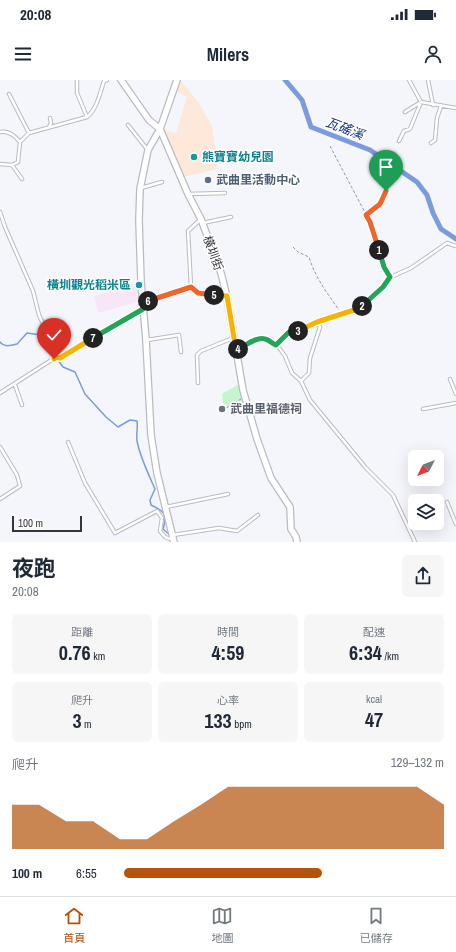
<!DOCTYPE html>
<html lang="zh-TW">
<head>
<meta charset="utf-8">
<style>
  :root { --surface:#fff; --page:#f6f6f7; --text:#1f2937; --muted:#747a83; --line:#e0e1e3; --accent:#b45309 }
  body { margin:0; font-family:"Archivo Narrow","Noto Sans TC",sans-serif; background:var(--page); color:var(--text); height:100vh; display:flex; flex-direction:column; font-size:15px; white-space:nowrap }
  * { box-sizing:border-box; margin:0 }
  p { font-size:13px; color:var(--muted) }
  .icon { flex:none; width:22px; height:22px; fill:none; stroke:currentColor; stroke-width:2; stroke-linecap:round; stroke-linejoin:round }
  .map { position:relative; height:462px; overflow:hidden }
  .panel { display:flex; flex-direction:column; background:var(--surface); flex:1 }
  .panel>* { flex:none }
  .needle { width:26px; rotate:228deg }
  .tools { position:absolute; left:408px; top:370px; display:grid; gap:8px }
  .tools a { display:grid; place-items:center; width:36px; height:36px; border-radius:6px; background:var(--surface); box-shadow:0 4px 16px #0002; font-size:20px }
  .scale { position:absolute; left:12px; bottom:10px; width:70px; box-sizing:border-box; padding-left:4px; border:2px solid #363639; border-top:0; font-size:11px; line-height:14px; white-space:nowrap; color:#363639; -webkit-text-stroke:3px #fff; paint-order:stroke }
  .pin { position:absolute; display:grid; place-items:center; width:34px; height:34px; color:#fff; margin:-41px -17px; border-radius:50% 50% 50% 0; rotate:-45deg; box-shadow:0 0 4px #0007 }
  .pin .icon { rotate:45deg }
  .km { position:absolute; width:20px; height:20px; margin:-10px; border-radius:50%; background:#222; color:#fff; font-size:11px; line-height:20px; text-align:center }
  .round { display:grid; place-items:center; flex:none; width:42px; height:42px; border-radius:6px; background:var(--page) }
  .overview { display:flex; align-items:center; justify-content:space-between; height:68px; padding:0 12px }
  h1 { font-size:22px; font-weight:700; line-height:30px }
  .metrics { display:grid; grid-template-columns:repeat(3,1fr); gap:6px; height:68px; padding:4px 12px }
  .metrics div { display:grid; align-content:center; border-radius:6px; background:var(--page); text-align:center }
  .metrics b { font-size:20px; font-weight:700 }
  .metrics small { font-size:11px; font-weight:400 }
  .metrics p { font-size:11px }
  .chart { height:112px; padding:8px 12px }
  .chart p { display:flex; justify-content:space-between }
  .chart svg { width:100%; height:72px; margin-top:4px; fill:var(--accent); opacity:.7 }
  ul { padding:0 12px; list-style:none; font-size:13px }
  li { display:grid; grid-template-columns:64px 48px 1fr; align-items:center; height:30px }
  li i { height:10px; border-radius:5px; background:var(--accent) }
  .status { display:flex; justify-content:space-between; align-items:center; height:28px; padding:0 20px; background:var(--surface); direction:ltr }
  .status svg { height:11px; fill:currentColor }
  header { display:flex; justify-content:space-between; align-items:center; height:52px; padding:0 12px; background:var(--surface); font-size:18px; font-weight:700 }
  .menu { display:flex; justify-content:space-around; align-items:center; height:56px; border-top:1px solid var(--line); background:var(--surface); font-size:11px; color:var(--muted) }
  .menu a { display:grid; justify-items:center; gap:2px }
  .menu .on { color:var(--accent) }
  .map>svg:first-child { display:block }
  .industrial { fill:#f8e6f7 }
  .education { fill:#fde8da }
  .green { fill:#c5f5ca }
  .lines { fill:none; stroke-linecap:round; stroke-linejoin:round }
  .stream { stroke:#7a9bdd; stroke-width:1.5 }
  .canal { stroke:#7a9bdd; stroke-width:5 }
  .service-casing { stroke:#babbc1; stroke-width:4.5 }
  .minor-casing { stroke:#babbc1; stroke-width:8 }
  .path { stroke:#95959a; stroke-width:1; stroke-dasharray:3 2; stroke-linecap:butt }
  .service { stroke:#fff; stroke-width:2.5 }
  .minor { stroke:#fff; stroke-width:5.5 }
  .split-1-casing { stroke:#fff; stroke-width:8 }
  .split-2-casing { stroke:#fff; stroke-width:8 }
  .split-3-casing { stroke:#fff; stroke-width:8 }
  .split-4-casing { stroke:#fff; stroke-width:8 }
  .split-5-casing { stroke:#fff; stroke-width:8 }
  .split-6-casing { stroke:#fff; stroke-width:8 }
  .split-7-casing { stroke:#fff; stroke-width:8 }
  .split-8-casing { stroke:#fff; stroke-width:8 }
  .split-1 { stroke:#f0652b; stroke-width:5 }
  .split-2 { stroke:#22a559; stroke-width:5 }
  .split-3 { stroke:#f5b400; stroke-width:5 }
  .split-4 { stroke:#22a559; stroke-width:5 }
  .split-5 { stroke:#f5b400; stroke-width:5 }
  .split-6 { stroke:#f0652b; stroke-width:5 }
  .split-7 { stroke:#22a559; stroke-width:5 }
  .split-8 { stroke:#f5b400; stroke-width:5 }
  .culture-dot { fill:#0f9aa8; stroke:#fff; stroke-width:1.5 }
  .service-dot { fill:#5c6f8a; stroke:#fff; stroke-width:1.5 }
  .worship-dot { fill:#6b7280; stroke:#fff; stroke-width:1.5 }
  .labels { text-anchor:middle; stroke-width:3.5; stroke-linejoin:round; paint-order:stroke }
  .culture-label { font-size:12px; font-weight:bold; fill:#0d838f; stroke:#fff; text-anchor:start }
  .service-label { font-size:12px; font-weight:bold; fill:#4e5e75; stroke:#fff; text-anchor:start }
  .street-label { font-size:12px; fill:#363639; stroke:#fff }
  .worship-label { font-size:12px; font-weight:bold; fill:#5b616d; stroke:#fff; text-anchor:start }
  .water-label { font-size:13px; font-style:italic; fill:#153481; stroke:#fff }
</style>
</head>
<body>
<div class="status"><b>20:08</b><svg viewBox="0 0 49 12"><path d="M0 12V9h3v3zM5 12V6h3v6zM10 12V3h3v9zM15 12V0h3v12zM26 1h20v11H26zM47 4h2v5h-2z"/></svg></div>
<header><svg class="icon" aria-label="menu" viewBox="0 0 24 24"><path d="M4 6h16M4 12h16M4 18h16"/></svg>Milers<svg class="icon" aria-label="person" viewBox="0 0 24 24"><circle cx="12" cy="8" r="4"/><path d="M4 21q1-7 8-7t8 7"/></svg></header>
<div class="map">
<svg width="456" height="462" viewBox="0 0 456 462">
  <rect width="100%" height="100%" fill="#f5f6fc"/>
  <path class="industrial" d="M139,202L141,221L98,233L94,216Z"/>
  <path class="education" d="M180,0L199,23L212,46L218,89L182,97L161,48L176,54L187,17L175,10Z"/>
  <path class="green" d="M239,304L243,321L229,329L226,325L223,323L222,314Z"/>
  <g class="lines">
    <path class="stream" d="M0,262C4,268 11,265 17,264L27,253L41,255L55,276
      M57,279L63,287L75,292L85,314L106,337L118,347L130,340L137,341C138,348 136,354 137,361C140,377 148,393 155,409L150,420L151,425C164,431 168,434 163,449L170,455
      M175,458L177,462"/>
    <path class="canal" d="M285,0L302,20L311,47L370,70L417,102L427,115L433,133L441,149L456,159"/>
    <g class="service-casing">
      <path id="service" d="M77,0V13L87,37
        M428,0L433,25
        M9,14L29,53
        M405,32L421,22L409,0
        M128,45L147,69
        M49,47L51,43L50,38
        M0,52C9,51 14,55 20,62
        M399,61L404,51L410,49L421,22L456,28
        M431,63L435,60L437,38L441,26
        M0,84L12,85L18,82L20,62L29,53L87,37C97,29 100,13 104,1L107,0
        M12,85L22,99
        M141,108L162,102
        M189,114L225,113
        M0,132L5,147L33,211L39,235L44,246V254L60,278
        M203,143L231,137
        M191,207L188,151L201,139
        M144,222L191,207L198,213L227,216
        M147,260L179,255L181,272
        M277,265L289,252L300,251L317,242L354,230L364,225L383,207L391,197L411,188L447,163L456,166
        M236,270C247,265 262,251 272,264L277,265L285,276L292,293L301,301L310,320L366,388L393,415L415,462
        M59,278L143,229
        M450,299L456,314
        M301,301L309,293L310,278L320,247L317,242
        M198,303L197,275L201,271L233,258
        M15,305L22,325
        M0,313L53,279
        M423,329L456,323
        M68,362L85,403L115,453L157,431L162,438L160,451L165,457L173,460
        M0,367L17,395L20,406L0,419
        M447,422L456,444
        M166,427L228,414
        M173,455L219,448L237,451L258,435"/>
    </g>
    <g class="minor-casing">
      <path id="minor" d="M121,0L149,40L160,49L188,114L201,139L221,193L227,217L243,310L257,359L271,398L290,427L291,449L296,457L297,462
        M54,279L56,277
        M174,462L157,393L151,355L146,260L141,202L139,140L140,109L148,70L160,49L177,0"/>
    </g>
    <path class="path" d="M330,66L370,142L384,187L389,195
      M367,134L381,124L386,111
      M293,167L298,172L309,177C315,197 327,213 339,230
      M226,328L241,319"/>
    <use href="#service" class="service"/>
    <use href="#minor" class="minor"/>
  </g>
  <g class="lines">
    <g class="split-1-casing">
      <path id="split-1" d="M379,170L370,142L366,135L380,124L386,111"/>
    </g>
    <g class="split-2-casing">
      <path id="split-2" d="M362,226L383,207L390,197L384,187L379,170"/>
    </g>
    <g class="split-3-casing">
      <path id="split-3" d="M298,251L317,242L354,230L362,226"/>
    </g>
    <g class="split-4-casing">
      <path id="split-4" d="M238,269C245,266 257,256 265,259C270,260 272,264 276,265L289,252L298,251"/>
    </g>
    <g class="split-5-casing">
      <path id="split-5" d="M214,215L227,216L236,270L238,269"/>
    </g>
    <g class="split-6-casing">
      <path id="split-6" d="M148,221L191,207L198,213L214,215"/>
    </g>
    <g class="split-7-casing">
      <path id="split-7" d="M93,258L143,229V223L148,221"/>
    </g>
    <g class="split-8-casing">
      <path id="split-8" d="M54,279L56,277L60,278L93,258"/>
    </g>
    <use href="#split-1" class="split-1"/>
    <use href="#split-2" class="split-2"/>
    <use href="#split-3" class="split-3"/>
    <use href="#split-4" class="split-4"/>
    <use href="#split-5" class="split-5"/>
    <use href="#split-6" class="split-6"/>
    <use href="#split-7" class="split-7"/>
    <use href="#split-8" class="split-8"/>
  </g>
  <g class="culture-dot">
    <circle cx="194" cy="77" r="4"/>
    <circle cx="139" cy="205" r="4"/>
  </g>
  <circle class="service-dot" cx="208" cy="100" r="4"/>
  <circle class="worship-dot" cx="222" cy="329" r="4"/>
  <g class="labels">
    <g class="culture-label">
      <text x="202" y="81">熊寶寶幼兒園</text>
      <text x="131" y="209" text-anchor="end">橫圳觀光稻米區</text>
    </g>
    <g class="service-label">
      <text x="216" y="104">武曲里活動中心</text>
    </g>
    <g class="street-label">
      <text transform="translate(213 173) rotate(70)" y="4">橫圳街</text>
    </g>
    <g class="worship-label">
      <text x="230" y="333">武曲里福德祠</text>
    </g>
    <g class="water-label">
      <text transform="translate(345 48) rotate(21)" y="5">瓦磘溪</text>
    </g>
  </g>
</svg>
<div class="tools">
<a><svg class="needle" viewBox="-14 -14 28 28"><path d="M0-13l5 13h-10z" fill="#e53935"/><path d="M0 13l5-13h-10z" fill="#747a83"/></svg></a>
<a><svg class="icon" aria-label="layers" viewBox="0 0 24 24"><path d="M12 4l9 5-9 5-9-5zM3 14l9 5 9-5"/></svg></a>
</div>
<div class="scale">100 m</div>
<div class="pin" style="left:386px;top:111px;background:#1e9e55"><svg class="icon" aria-label="arrive" viewBox="0 0 24 24"><path d="M6 21V4h12l-3 4 3 4H6"/></svg></div>
<div class="pin" style="left:54px;top:279px;background:#d93025"><svg class="icon" aria-label="check" viewBox="0 0 24 24"><path d="M5 12l5 5 9-10"/></svg></div>
<b class="km" style="left:379px;top:170px">1</b>
<b class="km" style="left:362px;top:226px">2</b>
<b class="km" style="left:298px;top:251px">3</b>
<b class="km" style="left:238px;top:269px">4</b>
<b class="km" style="left:214px;top:215px">5</b>
<b class="km" style="left:148px;top:221px">6</b>
<b class="km" style="left:93px;top:258px">7</b>
</div>
<section class="panel">
<div class="overview"><div><h1>夜跑</h1><p>20:08</p></div><a class="round"><svg class="icon" aria-label="share" viewBox="0 0 24 24"><path d="M12 15V3M7 8l5-5 5 5M5 13v7h14v-7"/></svg></a></div>
<div class="metrics">
<div><p>距離</p><b>0.76<small> km</small></b></div>
<div><p>時間</p><b>4:59</b></div>
<div><p>配速</p><b>6:34<small> /km</small></b></div>
</div>
<div class="metrics">
<div><p>爬升</p><b>3<small> m</small></b></div>
<div><p>心率</p><b>133<small> bpm</small></b></div>
<div><p>kcal</p><b>47</b></div>
</div>
<div class="chart"><p><span>爬升</span>129–132 m</p>
<svg viewBox="0 0 160 44" preserveAspectRatio="none"><path d="M0 44V17L10 17L20 27L30 27L40 38L50 38L60 27L70 17L80 6L90 6L100 6L110 6L120 6L130 6L140 6L150 6L160 17V44z"/></svg>
</div>
<ul>
<li><b>100 m</b>6:55<i style="width:62%"></i></li>
</ul>
</section>
<nav class="menu">
<a class="on"><svg class="icon" aria-label="home" viewBox="0 0 24 24"><path d="M3 11l9-7 9 7M6 9v11h12V9"/></svg>首頁</a>
<a><svg class="icon" aria-label="map" viewBox="0 0 24 24"><path d="M3 6l6-2 6 2 6-2v14l-6 2-6-2-6 2zM9 4v14M15 6v14"/></svg>地圖</a>
<a><svg class="icon" aria-label="saved" viewBox="0 0 24 24"><path d="M7 4h10v16l-5-4-5 4z"/></svg>已儲存</a>
</nav>
</body>
</html>
